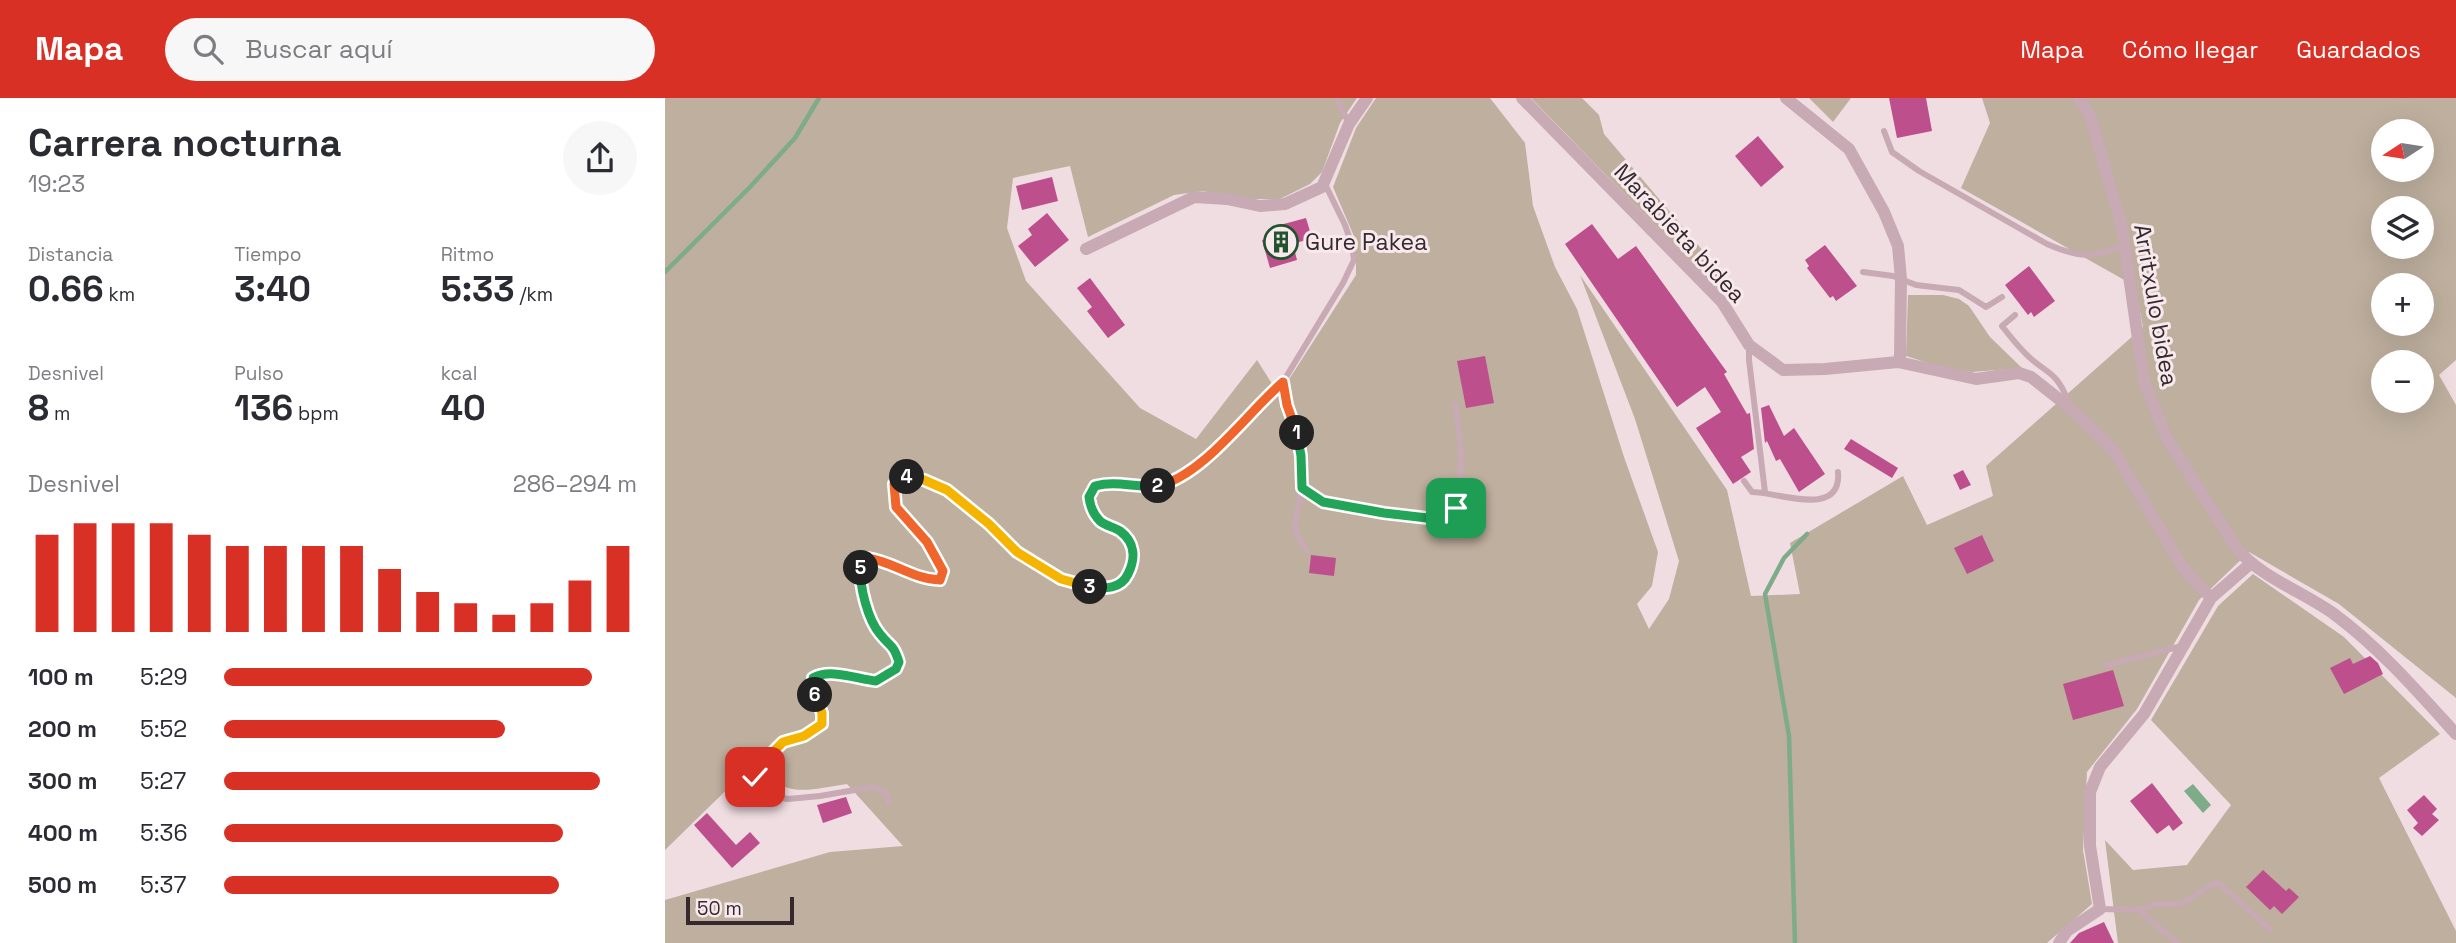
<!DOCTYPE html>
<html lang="es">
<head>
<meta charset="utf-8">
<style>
  :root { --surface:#fff; --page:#f7f7f7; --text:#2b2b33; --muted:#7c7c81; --accent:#d93025 }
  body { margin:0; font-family:"Space Grotesk",sans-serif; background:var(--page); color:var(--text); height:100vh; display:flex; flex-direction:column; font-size:26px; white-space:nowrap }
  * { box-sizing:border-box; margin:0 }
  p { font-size:23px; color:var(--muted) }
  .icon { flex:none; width:38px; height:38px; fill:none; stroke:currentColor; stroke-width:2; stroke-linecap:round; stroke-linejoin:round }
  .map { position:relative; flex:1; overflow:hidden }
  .drawer { display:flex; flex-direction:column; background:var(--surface); width:665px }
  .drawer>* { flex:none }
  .needle { width:46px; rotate:258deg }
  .fabs { position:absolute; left:1706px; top:21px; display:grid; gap:14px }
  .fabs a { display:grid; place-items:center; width:63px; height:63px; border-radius:50%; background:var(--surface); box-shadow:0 7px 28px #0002; font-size:35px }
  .scale { position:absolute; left:21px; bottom:18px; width:108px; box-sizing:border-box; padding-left:7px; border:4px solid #35292f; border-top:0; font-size:19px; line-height:24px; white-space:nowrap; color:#35292f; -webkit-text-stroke:5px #f8e9ed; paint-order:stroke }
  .pin { position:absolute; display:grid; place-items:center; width:60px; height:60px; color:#fff; margin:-30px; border-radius:14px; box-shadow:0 4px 10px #0006 }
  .km { position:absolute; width:35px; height:35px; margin:-18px; border-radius:50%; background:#222; color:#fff; font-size:19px; line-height:35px; text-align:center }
  .round { display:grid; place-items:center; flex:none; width:74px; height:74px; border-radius:37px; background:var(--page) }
  .summary { display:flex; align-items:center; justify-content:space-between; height:119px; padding:0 28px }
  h1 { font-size:38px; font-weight:800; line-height:52px }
  .figures { display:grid; grid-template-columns:repeat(3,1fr); gap:10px; height:119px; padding:7px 28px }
  .figures div { display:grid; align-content:center }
  .figures b { font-size:35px; font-weight:800 }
  .figures small { font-size:19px; font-weight:400 }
  .figures p { font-size:19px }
  .chart { height:196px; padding:14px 28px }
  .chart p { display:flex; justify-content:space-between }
  .chart svg { width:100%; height:126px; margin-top:7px; stroke:var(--accent); stroke-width:6 }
  ul { padding:0 28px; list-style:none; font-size:23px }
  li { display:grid; grid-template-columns:112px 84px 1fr; align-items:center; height:52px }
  li i { height:18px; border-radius:9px; background:var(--accent) }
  header { display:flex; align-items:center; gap:42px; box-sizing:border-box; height:98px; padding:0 35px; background:var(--accent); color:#fff }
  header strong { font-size:33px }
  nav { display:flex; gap:38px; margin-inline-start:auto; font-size:24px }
  .search { width:490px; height:63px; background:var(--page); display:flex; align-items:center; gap:18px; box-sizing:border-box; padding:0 24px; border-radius:38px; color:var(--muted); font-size:26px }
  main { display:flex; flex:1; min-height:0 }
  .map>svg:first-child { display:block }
  .green { fill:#beaf9e; fill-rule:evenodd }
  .water { fill:#7eab88 }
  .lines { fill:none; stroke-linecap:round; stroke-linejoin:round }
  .stream { stroke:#7eab88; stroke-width:4.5 }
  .building { fill:#bc4f8c }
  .service { stroke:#c7aab4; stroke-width:6 }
  .minor { stroke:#c7aab4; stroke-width:12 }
  .split-1-casing { stroke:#fff; stroke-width:14 }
  .split-2-casing { stroke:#fff; stroke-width:14 }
  .split-3-casing { stroke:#fff; stroke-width:14 }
  .split-4-casing { stroke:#fff; stroke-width:14 }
  .split-5-casing { stroke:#fff; stroke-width:14 }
  .split-6-casing { stroke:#fff; stroke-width:14 }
  .split-7-casing { stroke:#fff; stroke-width:14 }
  .split-1 { stroke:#22a559; stroke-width:9 }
  .split-2 { stroke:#f0652b; stroke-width:9 }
  .split-3 { stroke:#22a559; stroke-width:9 }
  .split-4 { stroke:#f5b400; stroke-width:9 }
  .split-5 { stroke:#f0652b; stroke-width:9 }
  .split-6 { stroke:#22a559; stroke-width:9 }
  .split-7 { stroke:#f5b400; stroke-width:9 }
  .labels { text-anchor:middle; stroke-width:6; stroke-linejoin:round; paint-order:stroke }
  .street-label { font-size:23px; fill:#35292f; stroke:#f8e9ed }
  .poi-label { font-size:23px; fill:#35292f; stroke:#f8e9ed; text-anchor:start }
</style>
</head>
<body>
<header>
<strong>Mapa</strong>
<div class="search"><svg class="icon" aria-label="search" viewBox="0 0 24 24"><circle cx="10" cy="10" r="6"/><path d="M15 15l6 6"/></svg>Buscar aquí</div>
<nav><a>Mapa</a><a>Cómo llegar</a><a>Guardados</a></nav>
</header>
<main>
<section class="drawer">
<div class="summary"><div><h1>Carrera nocturna</h1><p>19:23</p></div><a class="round"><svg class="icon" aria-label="share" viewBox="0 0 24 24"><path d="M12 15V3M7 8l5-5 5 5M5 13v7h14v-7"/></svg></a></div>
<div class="figures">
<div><p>Distancia</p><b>0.66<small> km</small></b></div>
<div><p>Tiempo</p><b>3:40</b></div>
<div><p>Ritmo</p><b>5:33<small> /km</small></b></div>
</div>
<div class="figures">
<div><p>Desnivel</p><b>8<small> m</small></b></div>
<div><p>Pulso</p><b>136<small> bpm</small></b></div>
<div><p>kcal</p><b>40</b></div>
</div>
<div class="chart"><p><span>Desnivel</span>286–294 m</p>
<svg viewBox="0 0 160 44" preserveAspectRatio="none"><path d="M5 44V10M15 44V6M25 44V6M35 44V6M45 44V10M55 44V14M65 44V14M75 44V14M85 44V14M95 44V22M105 44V30M115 44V34M125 44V38M135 44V34M145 44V26M155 44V14"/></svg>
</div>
<ul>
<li><b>100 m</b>5:29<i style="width:89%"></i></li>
<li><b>200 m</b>5:52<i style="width:68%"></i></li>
<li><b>300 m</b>5:27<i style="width:91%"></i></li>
<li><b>400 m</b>5:36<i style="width:82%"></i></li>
<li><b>500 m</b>5:37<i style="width:81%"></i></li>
</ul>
</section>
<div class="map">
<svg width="1791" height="845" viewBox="0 0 1791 845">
  <rect width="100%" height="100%" fill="#f0dde2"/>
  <path class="green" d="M0,0H692L675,25L657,74L645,86L615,101H585L537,93L509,97L423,139L405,68L348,80L342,130L361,183L475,310L531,341L592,262L614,297L691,177V143L668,89L691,30L711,0H825L860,45L868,108L890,169L912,211L959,359L993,454L987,488L972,506L984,531L1004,501L1014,463L970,321L915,177L1062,392L1086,498L1135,496L1125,445L1238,378L1262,427L1328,398L1321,368L1478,229L1470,188L1296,90L1325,25L1317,0H1791V262L1774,277L1791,307V600L1674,506L1584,454L1534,502L1472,611L1422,674L1418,752L1427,806L1382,845H0V802L165,754L238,748L182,686C141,692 119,702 90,664L0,752ZM1718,33H1757V72H1718ZM1718,110H1757V149H1718ZM1718,187H1757V226H1718ZM1718,264H1757V303H1718Z
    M866,0H917L934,17L939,36L1061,180L1057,196Z
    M1144,0H1186L1168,24Z
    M1243,197H1278L1294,201L1304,208L1325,239L1357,270L1307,274L1282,271L1241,258Z
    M1588,476L1679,539L1775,636L1714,680L1791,833V845H1453L1440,742L1468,772L1522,767L1566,707L1486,622L1553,508Z"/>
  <path class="water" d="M1528,686L1546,707L1538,715L1519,693Z"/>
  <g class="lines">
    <path class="stream" d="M0,174L85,89L130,40L154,0
      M1130,845L1124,638L1100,496L1119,460L1142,436"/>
  </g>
  <path class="building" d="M1224,0H1261L1267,33L1232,40Z
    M1093,38L1119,69L1096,89L1070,58Z
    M387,79L393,103L357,112L351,88Z
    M382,115L404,142L370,169L353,148L367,137L363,131Z
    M641,120L647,140L628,146L632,162L605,170L597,142L618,136L615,127Z
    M927,126L953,161L971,148L1062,274L1059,276L1082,316L1085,315L1089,351L1076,359L1086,374L1068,386L1031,330L1056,314L1040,289L1012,309L900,146Z
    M1160,147L1192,188L1171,203L1168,198L1165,200L1142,170L1144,168L1140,162Z
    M1364,168L1390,203L1369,219L1366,214L1363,217L1340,187Z
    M425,180L460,227L443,240L422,213L427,209L412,190Z
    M820,258L829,305L801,310L792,263Z
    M1104,307L1119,338L1129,330L1160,376L1134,394L1115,361L1111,363L1102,343L1100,345L1096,310Z
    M1186,341L1233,370L1227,380L1179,351Z
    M1298,372L1306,387L1295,392L1288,377Z
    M1317,437L1329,463L1302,476L1289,450Z
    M646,457L671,460L669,478L644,475Z
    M1705,558L1713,565L1718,576L1679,596L1665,570L1685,560L1688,566Z
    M1448,572L1459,608L1408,622L1398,586Z
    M1487,685L1518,725L1508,733L1504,727L1492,736L1465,703Z
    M1759,697L1772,711L1767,716L1774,722L1757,738L1748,730L1753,725L1742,712Z
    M181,699L187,715L158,725L152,707Z
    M42,715L71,747L85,734L95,745L67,770L29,727Z
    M1598,772L1621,793L1624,790L1634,799L1617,816L1609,808L1605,812L1581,789Z
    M1439,824L1449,845H1405L1414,835Z"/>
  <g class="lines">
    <path class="service" d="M672,0L684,26
      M1219,33L1227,54L1254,73L1382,146C1412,159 1429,162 1459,146
      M1198,174L1228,178L1251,187L1294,192L1321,209L1337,199
      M1350,217L1337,228C1344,237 1351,246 1359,254C1378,275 1392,271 1403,304
      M1084,249V262L1100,394
      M1079,383L1087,394C1113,394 1177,421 1173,374
      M637,390L658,404L719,415L771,421L791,410C798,372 797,344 790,306
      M642,453L632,437L630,425L637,390L636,358L618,284L678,185L689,162L687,147L680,127L660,86
      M1441,567L1517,548
      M224,705L220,694L207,689L155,698L123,701L112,699L90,679L91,671L119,644L139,638L157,626C157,609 147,596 148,580C165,570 192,581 210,583C230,574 243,563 224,543C221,541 217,539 215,536C203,521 188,475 202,460L264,482H275L278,473L262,444L231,409L229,386L239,379C264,381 281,393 301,409C336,437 371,478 417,489C428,491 439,490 450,490C468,475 478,450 456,434C450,429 441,428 436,423C428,417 425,408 424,399L430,388C452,382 473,392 495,387C537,378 585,313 618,284
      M1435,811L1474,812L1512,845
      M1474,812L1489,806H1515L1552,784L1605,831"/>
    <path class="minor" d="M857,0L1057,204L1084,247L1118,272L1160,271L1233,264L1311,281L1354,275L1366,279L1404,309L1449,353L1518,470L1546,500
      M1121,0L1184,51L1219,114L1233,148L1236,181L1235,258L1233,264
      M1414,0L1425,18L1457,129L1479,283L1501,339L1572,451C1596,479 1638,494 1669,516C1715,550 1753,594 1791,636
      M421,151L529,99L562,101L595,108L620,106L657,89L684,26L702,0
      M1394,845L1402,833L1435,811L1425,748V694L1435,669L1479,616L1546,500L1585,466"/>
  </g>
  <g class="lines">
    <g class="split-1-casing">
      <path id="split-1" d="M632,335L636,358L637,390L658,404L719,415L771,421L791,410"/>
    </g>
    <g class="split-2-casing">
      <path id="split-2" d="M493,388C539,377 582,315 618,284L622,307L632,335"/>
    </g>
    <g class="split-3-casing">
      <path id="split-3" d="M425,489C440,491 456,491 463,476C471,460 470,444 455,433C449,429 441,428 435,423C428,416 425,408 424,399L430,388C451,382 471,390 493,388"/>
    </g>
    <g class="split-4-casing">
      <path id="split-4" d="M242,379L259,382L282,392L324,426L352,454L396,481L425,489"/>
    </g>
    <g class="split-5-casing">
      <path id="split-5" d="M196,470L202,460C227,463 247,481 275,482L278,473L262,444L231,409L229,386L239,379H242"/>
    </g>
    <g class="split-6-casing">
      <path id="split-6" d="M150,597L148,580C165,570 192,581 211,583L231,571L234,564C228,545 225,549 215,536C203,522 194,488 196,470"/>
    </g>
    <g class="split-7-casing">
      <path id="split-7" d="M90,679L91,671L118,644L139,638L157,626V615L150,597"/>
    </g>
    <use href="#split-1" class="split-1"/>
    <use href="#split-2" class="split-2"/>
    <use href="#split-3" class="split-3"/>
    <use href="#split-4" class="split-4"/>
    <use href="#split-5" class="split-5"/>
    <use href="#split-6" class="split-6"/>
    <use href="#split-7" class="split-7"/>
  </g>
  <defs>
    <g id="building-ring" transform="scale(1.75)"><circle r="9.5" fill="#f8e9ed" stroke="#22532e" stroke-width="1.5"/><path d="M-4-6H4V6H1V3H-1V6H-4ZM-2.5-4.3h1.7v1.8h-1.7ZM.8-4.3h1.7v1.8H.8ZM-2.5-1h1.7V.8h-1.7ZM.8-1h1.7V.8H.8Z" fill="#22532e"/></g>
  </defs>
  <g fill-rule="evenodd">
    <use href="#building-ring" x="616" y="144"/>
  </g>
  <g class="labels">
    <g class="street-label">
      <text transform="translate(1015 135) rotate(47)" y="8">Marabieta bidea</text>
      <text transform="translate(1491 207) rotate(80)" y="8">Arritxulo bidea</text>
    </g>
    <g class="poi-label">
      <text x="640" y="152">Gure Pakea</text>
    </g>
  </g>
</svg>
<div class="fabs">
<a><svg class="needle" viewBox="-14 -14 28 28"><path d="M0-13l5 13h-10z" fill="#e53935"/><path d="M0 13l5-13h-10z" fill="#7c7c81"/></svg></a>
<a><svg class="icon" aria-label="layers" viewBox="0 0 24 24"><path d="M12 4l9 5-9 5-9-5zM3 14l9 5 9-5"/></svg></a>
<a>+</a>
<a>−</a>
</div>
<div class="scale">50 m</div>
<div class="pin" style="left:791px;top:410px;background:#1e9e55"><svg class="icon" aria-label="arrive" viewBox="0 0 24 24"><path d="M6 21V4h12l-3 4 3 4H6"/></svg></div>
<div class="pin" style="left:90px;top:679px;background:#d93025"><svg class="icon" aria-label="check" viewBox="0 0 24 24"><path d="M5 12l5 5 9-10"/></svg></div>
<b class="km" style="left:632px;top:335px">1</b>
<b class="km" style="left:493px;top:388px">2</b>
<b class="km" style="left:425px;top:489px">3</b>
<b class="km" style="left:242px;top:379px">4</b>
<b class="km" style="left:196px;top:470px">5</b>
<b class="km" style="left:150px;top:597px">6</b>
</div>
</main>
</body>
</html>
